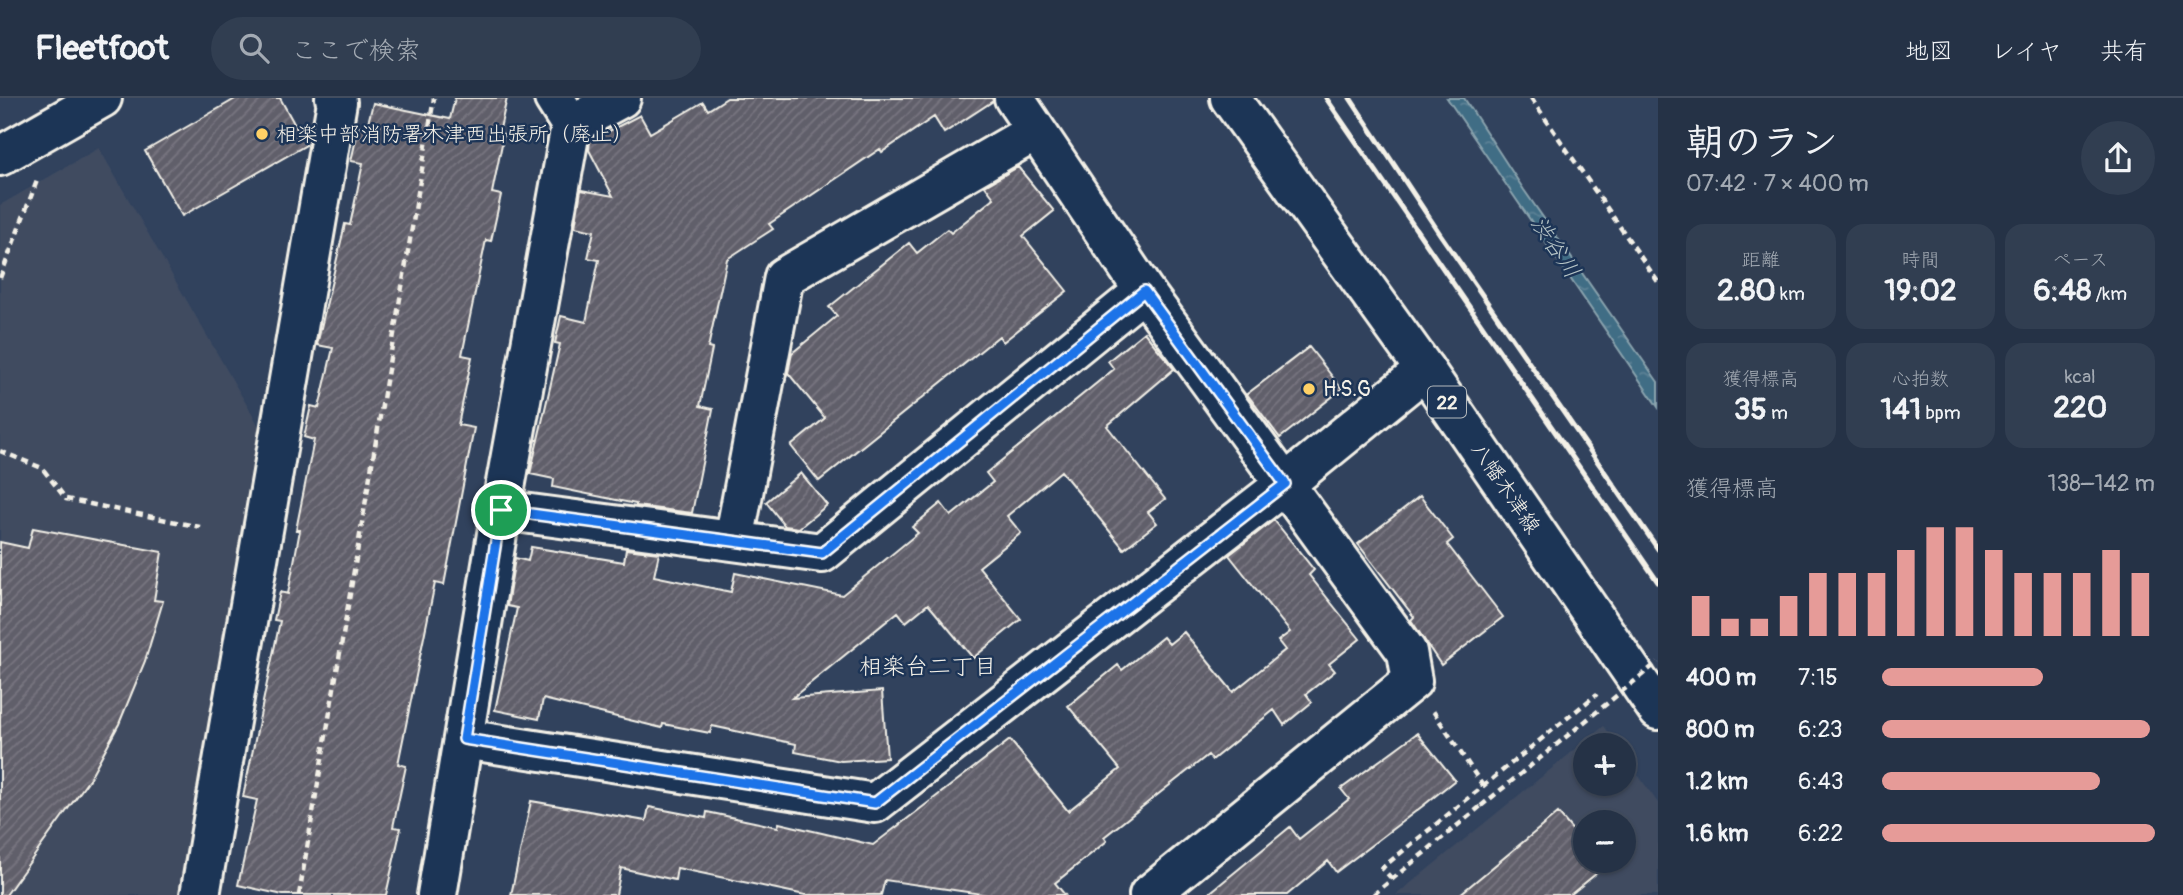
<!DOCTYPE html>
<html lang="ja">
<head>
<meta charset="utf-8">
<style>
  :root { --surface:#253246; --page:#313e51; --text:#f1f3f6; --muted:#a3aab3; --line:#424d5f; --accent:#e69b98 }
  body { margin:0; font-family:Pangolin,"Klee One",sans-serif; background:var(--page); color:var(--text); height:100vh; display:flex; flex-direction:column; font-size:26px; white-space:nowrap }
  * { box-sizing:border-box; margin:0 }
  p { font-size:23px; color:var(--muted) }
  .icon { flex:none; width:38px; height:38px; fill:none; stroke:currentColor; stroke-width:2; stroke-linecap:round; stroke-linejoin:round }
  .map { position:relative; flex:1; overflow:hidden }
  .drawer { display:flex; flex-direction:column; background:var(--surface); width:525px }
  .drawer>* { flex:none }
  .tools { position:absolute; left:1573px; top:635px; display:grid; gap:14px }
  .tools a { display:grid; place-items:center; width:63px; height:63px; border-radius:50%; background:var(--surface); box-shadow:0 2px 5px #0004,0 0 0 2px var(--line); font-size:35px }
  .pin { position:absolute; display:grid; place-items:center; width:60px; height:60px; color:#fff; margin:-30px; border:4px solid #fff; border-radius:50%; box-shadow:0 2px 7px #0007 }
  .round { display:grid; place-items:center; flex:none; width:74px; height:74px; border-radius:37px; background:var(--page) }
  .headline { display:flex; align-items:center; justify-content:space-between; height:119px; padding:0 28px }
  h1 { font-size:38px; font-weight:700; line-height:52px }
  .figures { display:grid; grid-template-columns:repeat(3,1fr); gap:10px; height:119px; padding:7px 28px }
  .figures div { display:grid; align-content:center; border-radius:18px; background:var(--page); text-align:center }
  .figures b { font-size:30px; font-weight:700 }
  .figures small { font-size:19px; font-weight:400 }
  .figures p { font-size:19px }
  .chart { height:196px; padding:14px 28px }
  .chart p { display:flex; justify-content:space-between }
  .chart svg { width:100%; height:126px; margin-top:7px; stroke:var(--accent); stroke-width:6 }
  ul { padding:0 28px; list-style:none; font-size:23px }
  li { display:grid; grid-template-columns:112px 84px 1fr; align-items:center; height:52px }
  li i { height:18px; border-radius:9px; background:var(--accent) }
  header { display:flex; align-items:center; gap:42px; box-sizing:border-box; height:98px; padding:0 35px; background:var(--surface); border-bottom:2px solid var(--line) }
  header strong { font-size:33px }
  nav { display:flex; gap:38px; margin-inline-start:auto; font-size:24px }
  .search { width:490px; height:63px; background:var(--page); display:flex; align-items:center; gap:18px; box-sizing:border-box; padding:0 24px; border-radius:38px; color:var(--muted); font-size:26px }
  main { display:flex; flex:1; min-height:0 }
  .map>svg:first-child { display:block }
  .built { fill:#3f4b61; fill-rule:evenodd }
  .water { fill:url(#water-ripples); stroke:#89a2ad; stroke-width:2 }
  .building { fill:url(#building-hatch); stroke:#f4f1e8; stroke-width:2 }
  .lines { fill:none; stroke-linecap:round; stroke-linejoin:round }
  .minor-casing { stroke:#f4f1e8; stroke-width:44 }
  .tertiary-casing { stroke:#f4f1e8; stroke-width:44 }
  .primary-casing { stroke:#f4f1e8; stroke-width:44 }
  .path { stroke:#f4f1e8; stroke-width:4.5; stroke-dasharray:7 5; stroke-linecap:butt }
  .minor { stroke:#1d3557; stroke-width:38 }
  .tertiary { stroke:#1d3557; stroke-width:38 }
  .primary { stroke:#1d3557; stroke-width:38 }
  .rail { stroke:#f4f1e8; stroke-width:5 }
  .path-bridge { stroke:#f4f1e8; stroke-width:4.5; stroke-dasharray:7 5; stroke-linecap:butt }
  .route-casing { stroke:#fff; stroke-width:14 }
  .route { stroke:#1a73e8; stroke-width:9 }
  .poi-dot { fill:#ffd166; stroke:#1d3557; stroke-width:2.5 }
  .labels { text-anchor:middle; stroke-width:5; stroke-linejoin:round; paint-order:stroke }
  .shield { fill:#1d3557; stroke:#b4b9bc; stroke-width:2 }
  .shield-label { font-size:19px; font-weight:bold; fill:#f4f1e8 }
  .poi-label { font-size:21px; fill:#f4f1e8; stroke:#1d3557; text-anchor:start }
  .street-label { font-size:21px; fill:#f4f1e8; stroke:#1d3557 }
  .water-label { font-size:23px; font-style:italic; fill:#b5c3c5; stroke:#1d3557 }
  .neighbourhood-label { font-size:23px; fill:#f4f1e8; stroke:#1d3557 }
</style>
</head>
<body>
<header>
<strong>Fleetfoot</strong>
<div class="search"><svg class="icon" aria-label="search" viewBox="0 0 24 24"><circle cx="10" cy="10" r="6"/><path d="M15 15l6 6"/></svg>ここで検索</div>
<nav><a>地図</a><a>レイヤ</a><a>共有</a></nav>
</header>
<main>
<div class="map">
<svg width="1658" height="797" viewBox="0 0 1658 797">
  <defs>
    <pattern id="water-ripples" width="26" height="14" patternUnits="userSpaceOnUse" patternTransform="scale(1.75)"><rect width="26" height="14" fill="#416d85"/><path d="M2 4q2-2 4 0t4 0M15 11q2-2 4 0t4 0" fill="none" stroke="#5d8296"/></pattern>
    <pattern id="building-hatch" width="6" height="6" patternUnits="userSpaceOnUse" patternTransform="scale(1.75)"><rect width="6" height="6" fill="#615f6b"/><path d="M-1 1l2-2M0 6l6-6M5 7l2-2" fill="none" stroke="#787680"/></pattern>
  </defs>
  <rect width="100%" height="100%" fill="#31425d"/>
  <filter id="ink" filterUnits="userSpaceOnUse"><feTurbulence type="fractalNoise" baseFrequency=".0143" numOctaves="2"/><feDisplacementMap in="SourceGraphic" scale="14" xChannelSelector="R" yChannelSelector="G"/><feConvolveMatrix kernelMatrix="1 2 1 2 8 2 1 2 1" color-interpolation-filters="sRGB"/></filter>
  <g filter="url(#ink)">
    <path class="built" d="M99,50L263,335L184,797H0V107Z
      M1604,628L1618,647L1586,648V686H1624V657L1658,705V797H1396ZM1586,724H1624V763H1586Z"/>
    <path class="water" d="M1447,0H1464L1524,92L1658,284V309Z"/>
    <path class="building" d="M237,0H280L306,47L182,118L145,53Z
      M455,0H507L499,35L504,36L492,95L501,97L491,143L486,142L462,257L472,259L458,327L474,330L444,487L435,485L398,666L406,668L393,729L401,730L386,797H283L238,787L257,702L243,699L280,523L274,522L280,494L288,496L300,432H296L314,342L304,339L311,308L319,310L333,250L317,247L345,126L350,127L363,65L351,63L359,28L367,29L373,5L450,21Z
      M727,0H992L993,3L944,35L934,19L882,54L880,51L769,126L773,131L727,161L708,250L712,251L700,308L713,311L692,415L636,408V406L553,389L554,381L530,376L560,246L555,245L561,218L586,224L599,162L588,160L594,133L575,129L581,92L613,98L589,52L590,43L640,17L650,35L703,4L708,12Z
      M1018,69L1054,113L1023,138L1067,193L1003,244L999,238L819,383L791,348L825,320L788,275L792,255L837,218L829,209L909,145L917,155L947,131L951,135L994,100L985,88Z
      M1144,234L1174,271L1107,328L1165,401L1148,414L1157,425L1124,451L1061,373L1007,418L1021,435L979,469L1021,521L973,560L928,506L906,524L898,514L792,600L882,593L887,660L841,663L795,654L796,646L712,628L710,635L663,626L662,630L543,601L539,621L495,612L517,510L507,508L515,460L528,463L531,449L624,464L626,451L659,455L654,478L731,494L735,475L842,497L918,435L912,429L941,405L951,418L993,384L986,375L1114,271L1108,263Z
      M1309,249L1342,291L1280,340L1247,296Z
      M801,375L827,407L799,430L785,428L766,404Z
      M1420,398L1453,441L1447,446L1503,519L1441,567L1411,522L1414,519L1358,446Z
      M1274,422L1314,472L1309,477L1360,541L1329,566L1335,573L1306,596L1312,604L1284,627L1274,612L1212,662L1208,657L1104,739L1107,743L1055,785L1065,797H988L885,782L881,797H805L677,770L675,782L621,770L616,797H511L531,703L646,723L649,709L706,720L707,714L778,729L779,725L873,747L1010,642L1068,713L1120,671L1068,608L1118,567L1122,572L1163,539L1169,546L1184,534L1233,594L1285,552L1278,543L1290,534L1229,457Z
      M33,430L162,454L154,502L163,503L145,563L119,626L88,683L6,797H0V444L28,450Z
      M1417,635L1455,682L1424,707L1336,774L1328,763L1287,797H1207L1290,729L1299,741L1349,701L1341,691Z
      M1558,715L1586,748V763H1597L1603,770L1570,797H1459Z"/>
    <g class="lines">
      <g class="minor-casing">
        <path id="minor" d="M1014,0L1144,193L1407,554L1412,583L1149,797
          M571,27L621,0
          M501,412L822,455L1144,193
          M734,443L784,179L1036,33
          M464,641L875,705L1285,386L1425,272
          M200,797L337,4L335,0
          M437,797L501,412L571,27L554,0"/>
      </g>
      <g class="tertiary-casing">
        <path id="tertiary" d="M0,58L102,0"/>
      </g>
      <g class="primary-casing">
        <path id="primary" d="M1230,0L1425,272L1658,612"/>
      </g>
      <path class="path" d="M1531,0L1658,184
        M0,180L38,80
        M0,353L42,370L66,401L200,429
        M1433,613L1483,688
        M1392,781L1382,770L1597,596
        M299,797L434,0
        M1373,797L1481,708"/>
      <use href="#minor" class="minor"/>
      <use href="#tertiary" class="tertiary"/>
      <use href="#primary" class="primary"/>
      <path class="rail" d="M1326,0L1658,484
        M1350,0L1440,136L1658,451"/>
      <path class="path-bridge" d="M1481,708L1658,564"/>
    </g>
  </g>
  <g class="lines" filter="url(#ink)">
    <g class="route-casing">
      <path id="route" d="M1144,193L1285,386L875,705L464,641L501,412L822,455Z"/>
    </g>
    <use href="#route" class="route"/>
  </g>
  <g class="poi-dot">
    <circle cx="262" cy="36" r="7"/>
    <circle cx="1309" cy="291" r="7"/>
  </g>
  <g class="labels">
    <rect class="shield" x="1428" y="288.5" width="38" height="31" rx="5"/>
    <g class="shield-label">
      <text x="1447" y="311">22</text>
    </g>
    <g class="poi-label">
      <text x="276" y="43">相楽中部消防署木津西出張所（廃止）</text>
      <text x="1323" y="298">H.S.G</text>
    </g>
    <g class="street-label">
      <text transform="translate(1506 390) rotate(56)" y="7">八幡木津線</text>
    </g>
    <g class="water-label">
      <text transform="translate(1556 149) rotate(56)" y="8">渋谷川</text>
    </g>
    <g class="neighbourhood-label">
      <text x="928" y="576">相楽台二丁目</text>
    </g>
  </g>
</svg>
<div class="tools">
<a>+</a>
<a>−</a>
</div>
<div class="pin" style="left:501px;top:412px;background:#1e9e55"><svg class="icon" aria-label="arrive" viewBox="0 0 24 24"><path d="M6 21V4h12l-3 4 3 4H6"/></svg></div>
</div>
<section class="drawer">
<div class="headline"><div><h1>朝のラン</h1><p>07:42 · 7 × 400 m</p></div><a class="round"><svg class="icon" aria-label="share" viewBox="0 0 24 24"><path d="M12 15V3M7 8l5-5 5 5M5 13v7h14v-7"/></svg></a></div>
<div class="figures">
<div><p>距離</p><b>2.80<small> km</small></b></div>
<div><p>時間</p><b>19:02</b></div>
<div><p>ペース</p><b>6:48<small> /km</small></b></div>
</div>
<div class="figures">
<div><p>獲得標高</p><b>35<small> m</small></b></div>
<div><p>心拍数</p><b>141<small> bpm</small></b></div>
<div><p>kcal</p><b>220</b></div>
</div>
<div class="chart"><p><span>獲得標高</span>138–142 m</p>
<svg viewBox="0 0 160 44" preserveAspectRatio="none"><path d="M5 44V30M15 44V38M25 44V38M35 44V30M45 44V22M55 44V22M65 44V22M75 44V14M85 44V6M95 44V6M105 44V14M115 44V22M125 44V22M135 44V22M145 44V14M155 44V22"/></svg>
</div>
<ul>
<li><b>400 m</b>7:15<i style="width:59%"></i></li>
<li><b>800 m</b>6:23<i style="width:98%"></i></li>
<li><b>1.2 km</b>6:43<i style="width:80%"></i></li>
<li><b>1.6 km</b>6:22<i style="width:100%"></i></li>
</ul>
</section>
</main>
</body>
</html>
